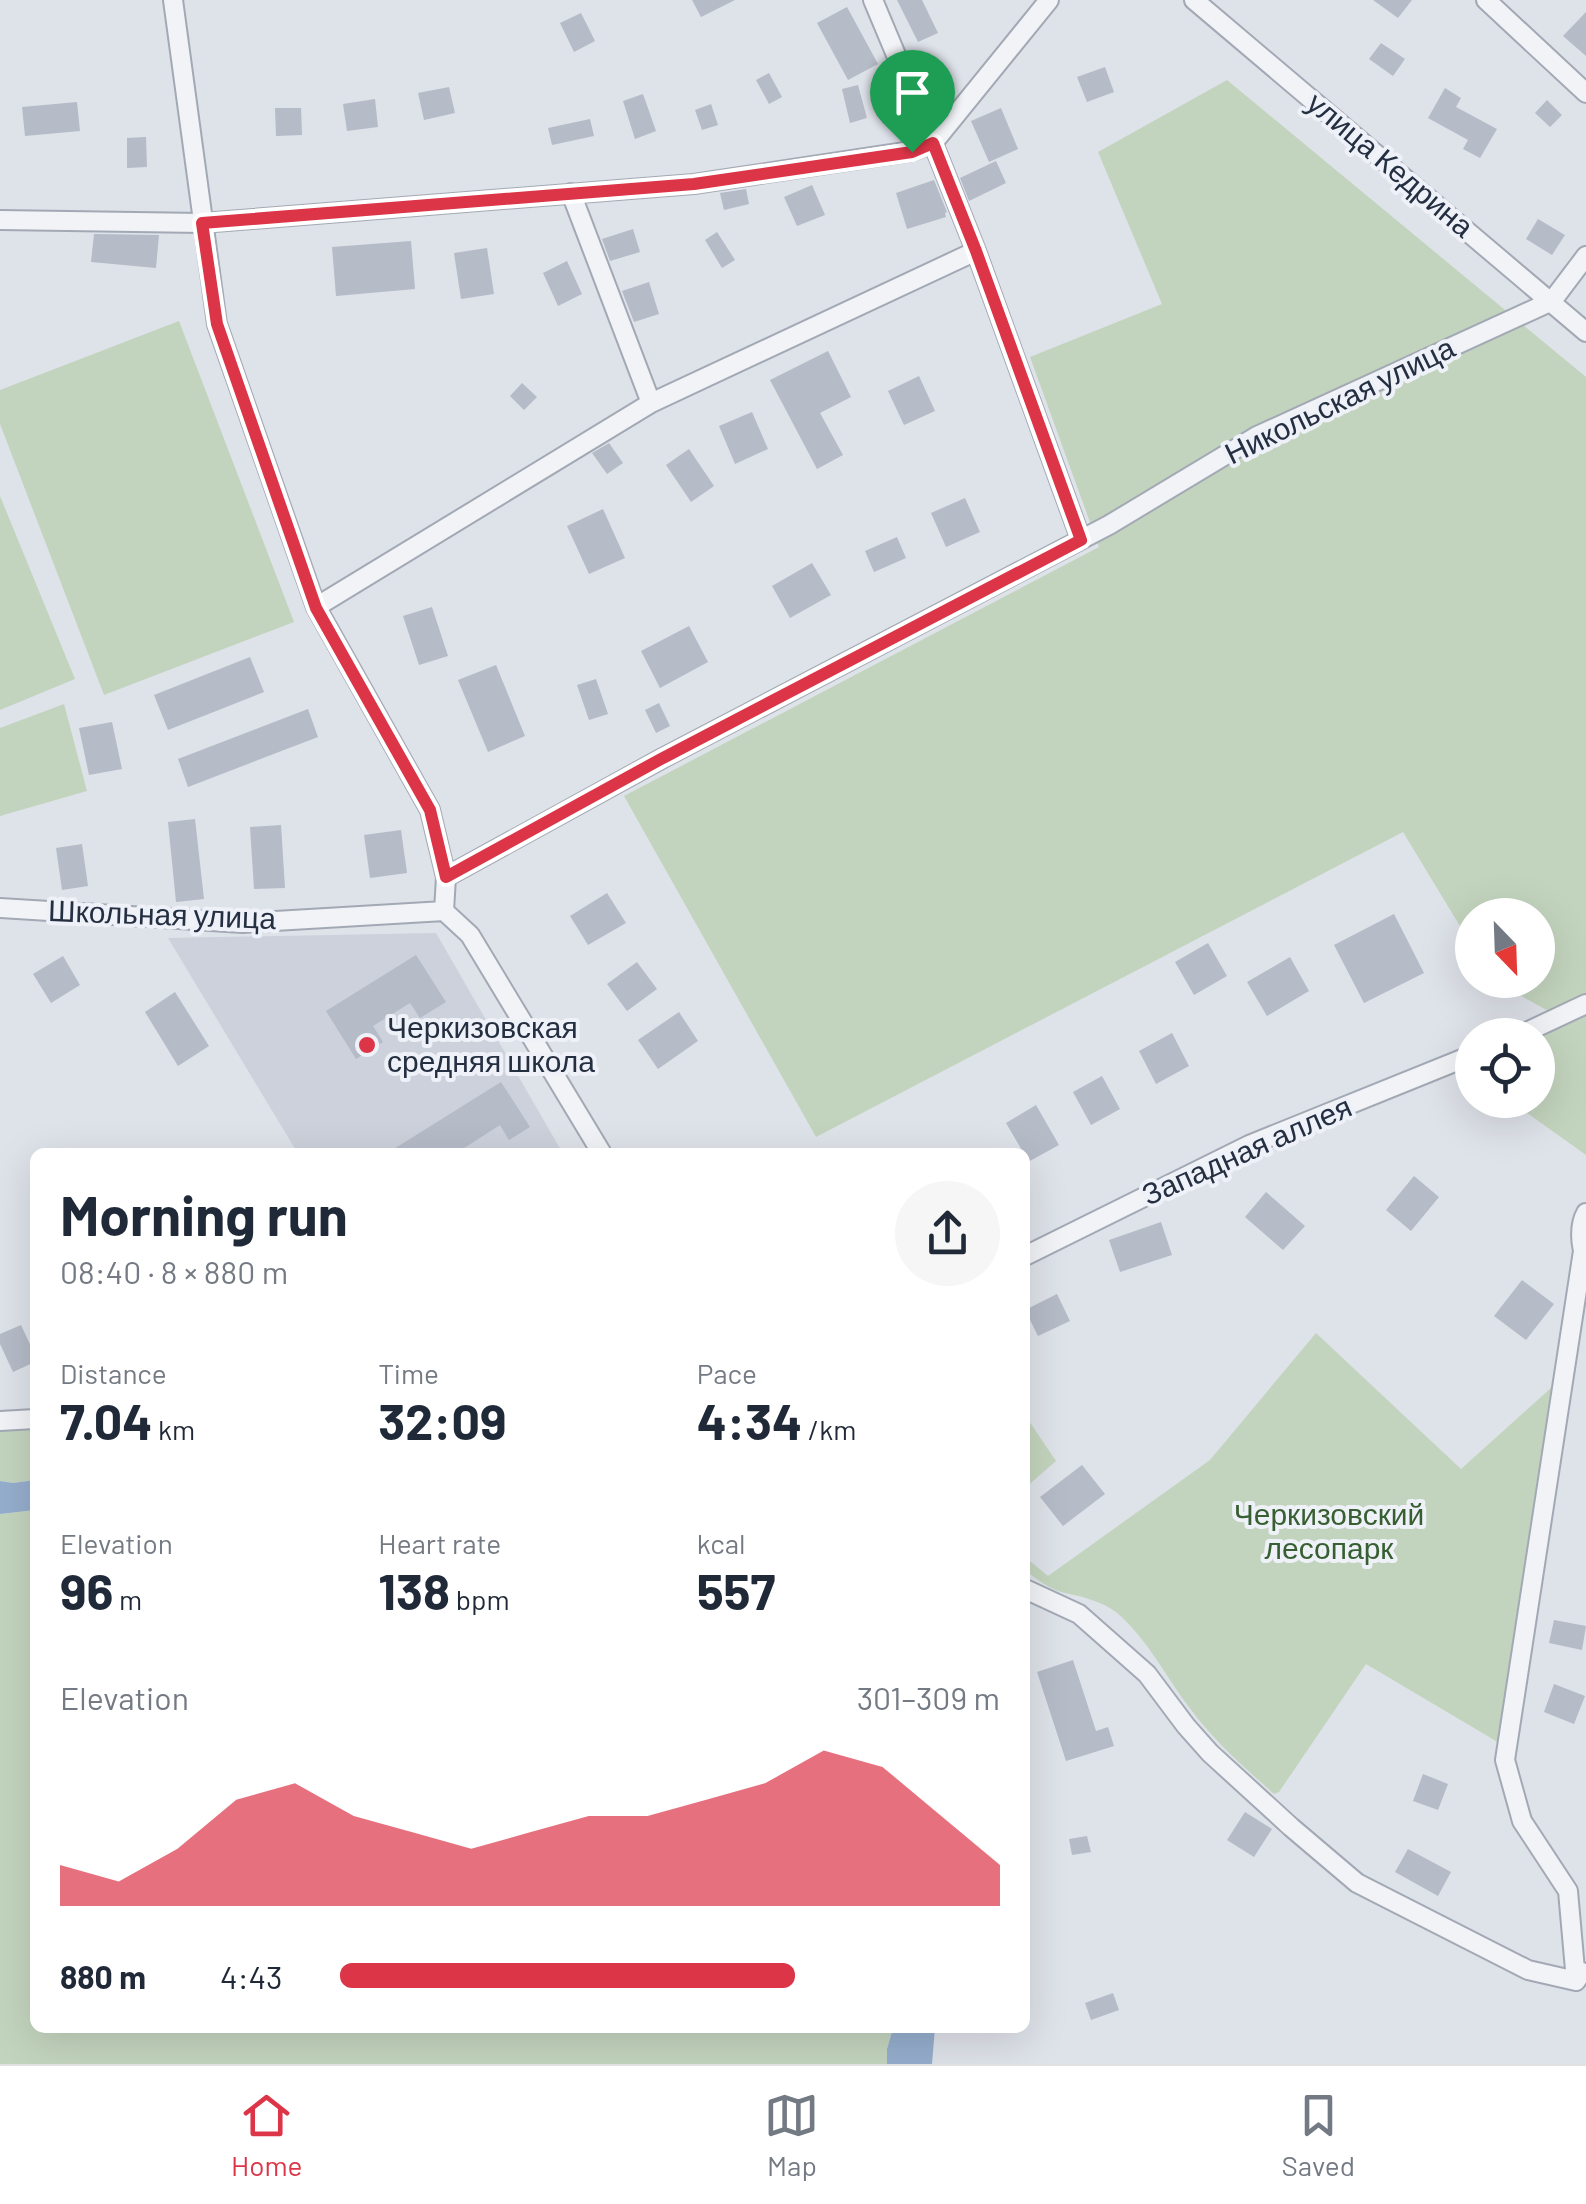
<!DOCTYPE html>
<html lang="en">
<head>
<meta charset="utf-8">
<style>
  :root { --surface:#fff; --page:#f6f6f7; --text:#1f2937; --muted:#747a83; --line:#e0e1e3; --accent:#dc3548 }
  body { margin:0; font-family:Barlow,sans-serif; background:var(--page); color:var(--text); height:100vh; display:flex; flex-direction:column; font-size:38px; white-space:nowrap }
  * { box-sizing:border-box; margin:0 }
  p { font-size:32px; color:var(--muted) }
  .icon { flex:none; width:55px; height:55px; fill:none; stroke:currentColor; stroke-width:2; stroke-linecap:round; stroke-linejoin:round }
  .map { position:relative; flex:1; overflow:hidden }
  .side { position:absolute; left:30px; top:1148px; width:1000px; height:885px; display:flex; flex-direction:column; background:var(--surface); border-radius:15px; box-shadow:0 10px 40px #0002 }
  .side>* { flex:none }
  .needle { width:65px; rotate:157deg }
  .tools { position:absolute; left:1455px; top:898px; display:grid; gap:20px }
  .tools a { display:grid; place-items:center; width:100px; height:100px; border-radius:50%; background:var(--surface); box-shadow:0 10px 40px #0002; font-size:50px }
  .pin { position:absolute; display:grid; place-items:center; width:85px; height:85px; color:#fff; margin:-102px -42px; border-radius:50% 50% 50% 0; rotate:-45deg; box-shadow:0 0 10px #0007 }
  .pin .icon { rotate:45deg }
  .round { display:grid; place-items:center; flex:none; width:105px; height:105px; border-radius:52px; background:var(--page) }
  .headline { display:flex; align-items:center; justify-content:space-between; height:170px; padding:0 30px }
  h1 { font-size:55px; font-weight:700; line-height:75px }
  .stats { display:grid; grid-template-columns:repeat(3,1fr); gap:15px; height:170px; padding:10px 30px }
  .stats div { display:grid; align-content:center }
  .stats b { font-size:50px; font-weight:700 }
  .stats small { font-size:28px; font-weight:400 }
  .stats p { font-size:28px }
  .chart { height:280px; padding:20px 30px }
  .chart p { display:flex; justify-content:space-between }
  .chart svg { width:100%; height:180px; margin-top:10px; fill:var(--accent); opacity:.7 }
  ul { padding:0 30px; list-style:none; font-size:32px }
  li { display:grid; grid-template-columns:160px 120px 1fr; align-items:center; height:75px }
  li i { height:25px; border-radius:12px; background:var(--accent) }
  .menu { display:flex; justify-content:space-around; align-items:center; height:140px; border-top:2px solid var(--line); background:var(--surface); font-size:28px; color:var(--muted) }
  .menu a { display:grid; justify-items:center; gap:5px }
  .menu .current { color:var(--accent) }
  .map>svg:first-child { display:block }
  .built { fill:#ccd1db }
  .green { fill:#c3d4be }
  .water { fill:#95aecd }
  .building { fill:#b5bbc7 }
  .lines { fill:none; stroke-linecap:round; stroke-linejoin:round }
  .minor-casing { stroke:#a3a9b4; stroke-width:22 }
  .minor { stroke:#f1f3f7; stroke-width:18 }
  .route-casing { stroke:#fff; stroke-width:20 }
  .route { stroke:#dc3548; stroke-width:12 }
  .poi-dot { fill:#dc3548; stroke:#eef1f7; stroke-width:4 }
  .labels { text-anchor:middle; stroke-width:8; stroke-linejoin:round; paint-order:stroke }
  .street-label { font-size:30px; fill:#252f42; stroke:#eef1f7 }
  .poi-label { font-size:30px; fill:#252f42; stroke:#eef1f7; text-anchor:start }
  .park-label { font-size:30px; fill:#385f31; stroke:#eef1f7 }
</style>
</head>
<body>
<div class="map">
<svg width="1586" height="2064" viewBox="0 0 1586 2064">
  <rect width="100%" height="100%" fill="#dee2e9"/>
  <path class="built" d="M436,933L562,1152H297L168,938Z"/>
  <path class="green" d="M1227,80L1586,377V1155L1509,1100H1538V1035L1559,1017L1493,980H1538V915H1472V946L1403,832L816,1137L624,796L1099,547L1030,357L1162,304L1098,152Z
    M179,321L294,622L104,695L0,424V390Z
    M0,496L75,679L0,710Z
    M64,704L87,791L0,816V728Z
    M1316,1333L1461,1469L1572,1369L1501,1744L1366,1664L1279,1792L1274,1794C1245,1768 1216,1743 1192,1711C1166,1678 1149,1640 1116,1612C1101,1601 1083,1597 1065,1593C1051,1590 1036,1579 1025,1570V1557L1048,1576L1210,1460Z
    M1025,1415L1056,1461L1025,1488Z
    M35,1423V1480L13,1483L0,1481V1426Z
    M35,1510V2028H893L887,2049V2064H0V1514Z"/>
  <path class="water" d="M35,1480V1510L0,1514V1481L13,1483Z
    M893,2028H935L932,2064H887V2049Z"/>
  <path class="building" d="M692,0H735L701,17Z
    M897,0H922L938,33L918,42Z
    M1373,0H1412L1398,18Z
    M847,7L878,64L848,80L817,23Z
    M1586,12V56L1563,36Z
    M581,13L595,41L574,52L560,23Z
    M1381,43L1405,59L1393,76L1369,59Z
    M1105,67L1114,92L1087,102L1077,77Z
    M769,73L782,97L769,104L756,80Z
    M858,85L867,118L850,123L842,89Z
    M449,87L455,113L424,120L418,93Z
    M1445,88L1461,98L1456,107L1497,129L1480,158L1463,149L1468,140L1428,118Z
    M643,94L656,131L635,139L623,101Z
    M375,99L378,127L347,131L343,104Z
    M1547,100L1562,115L1550,127L1535,113Z
    M77,102L80,131L25,136L22,107Z
    M711,104L718,125L702,130L695,110Z
    M275,108H301L302,135L276,136Z
    M1001,108L1018,149L989,162L971,121Z
    M590,119L594,136L552,145L548,128Z
    M146,137L147,167L127,168V138Z
    M996,161L1006,183L969,201L960,178Z
    M934,180L947,212L945,213L946,217L907,229L896,193Z
    M812,185L825,215L797,226L784,197Z
    M746,189L749,204L724,210L720,193Z
    M1538,219L1565,235L1552,255L1526,239Z
    M633,229L640,252L610,261L602,239Z
    M717,232L735,260L722,268L705,240Z
    M94,234L159,235L156,268L91,262Z
    M411,241L415,289L336,296L332,247Z
    M487,248L494,294L461,299L454,253Z
    M567,261L582,294L558,306L543,273Z
    M649,282L659,314L634,322L622,291Z
    M828,351L851,397L820,413L843,455L817,469L770,380Z
    M919,376L935,411L904,425L888,391Z
    M522,383L537,397L524,410L510,396Z
    M752,412L768,449L735,464L719,426Z
    M609,443L623,463L607,474L592,453Z
    M689,449L714,486L691,502L666,465Z
    M965,498L980,532L946,547L931,513Z
    M603,509L625,558L589,574L567,526Z
    M897,537L906,558L874,572L865,551Z
    M812,563L831,595L790,618L772,586Z
    M432,607L448,656L419,665L403,616Z
    M689,626L708,662L660,688L641,651Z
    M250,657L264,692L168,730L154,695Z
    M496,665L525,736L488,752L458,680Z
    M596,679L608,714L589,720L577,685Z
    M659,703L670,726L656,733L645,710Z
    M308,709L318,737L188,787L178,759Z
    M112,722L122,769L89,775L79,728Z
    M195,819L204,899L176,902L168,822Z
    M281,825L285,888L254,889L250,827Z
    M401,830L407,873L370,878L364,835Z
    M82,844L88,886L62,890L56,848Z
    M607,893L626,923L588,945L570,916Z
    M1394,914L1424,973L1364,1003L1334,945Z
    M1208,943L1227,976L1194,995L1175,962Z
    M416,955L446,1002L420,1018L410,1003L373,1026L383,1042L356,1059L326,1011Z
    M63,956L80,985L51,1003L33,974Z
    M1290,957L1309,991L1267,1016L1247,982Z
    M637,962L657,989L627,1011L607,984Z
    M175,992L209,1046L178,1066L145,1012Z
    M679,1012L698,1041L658,1069L638,1040Z
    M1172,1033L1189,1066L1156,1084L1139,1051Z
    M1102,1076L1120,1109L1091,1125L1073,1092Z
    M501,1082L530,1127L509,1140L500,1125L458,1152H389Z
    M1036,1105L1059,1145L1028,1162L1025,1152H1023L1006,1123Z
    M1414,1176L1439,1197L1411,1231L1386,1210Z
    M1266,1192L1305,1226L1283,1250L1245,1217Z
    M1161,1222L1172,1255L1120,1272L1109,1240Z
    M1522,1280L1554,1304L1526,1340L1494,1316Z
    M1057,1294L1070,1321L1038,1336L1025,1310Z
    M21,1325L35,1355V1362L13,1372L0,1344V1334Z
    M1082,1465L1105,1494L1063,1526L1040,1497Z
    M1554,1620L1586,1626L1582,1650L1549,1643Z
    M1073,1660L1096,1731L1108,1727L1114,1746L1066,1761L1037,1672Z
    M1554,1684L1585,1696L1574,1724L1544,1712Z
    M1423,1774L1448,1784L1438,1810L1413,1801Z
    M1245,1812L1272,1829L1254,1857L1227,1840Z
    M1087,1836L1091,1852L1072,1855L1069,1839Z
    M1408,1849L1451,1872L1438,1896L1395,1872Z
    M1113,1993L1119,2010L1091,2020L1085,2003Z"/>
  <g class="lines">
    <g class="minor-casing">
      <path id="minor" d="M173,0L217,324L316,607L430,810L446,877L444,911L470,935L601,1152
        M873,0L933,143L976,251L1081,540
        M1194,0L1586,332
        M1486,0L1586,93
        M571,193L651,403
        M0,220L202,223L694,184L912,151L933,143L1049,0
        M316,607L651,403L976,251
        M446,877L661,759L1109,525L1257,436L1552,301L1586,256
        M0,908L243,923L444,911
        M1520,1035L1586,1004
        M1025,1256L1249,1145L1472,1055
        M1586,1258C1580,1246 1579,1225 1586,1213
        M0,1421L35,1419
        M1025,1589L1079,1614L1147,1674L1186,1726L1210,1753L1291,1827L1357,1883L1528,1970L1576,1981L1582,1972
        M1576,1981L1568,1891L1522,1821L1505,1760L1583,1251"/>
    </g>
    <use href="#minor" class="minor"/>
  </g>
  <g class="lines">
    <g class="route-casing">
      <path id="route" d="M933,143L976,251L1081,540L661,759L446,877L430,810L316,608L217,324L202,223L694,184L912,152Z"/>
    </g>
    <use href="#route" class="route"/>
  </g>
  <circle class="poi-dot" cx="367" cy="1045" r="10"/>
  <g class="labels">
    <g class="street-label">
      <text transform="translate(1390 165) rotate(40)" y="10">улица Кедрина</text>
      <text transform="translate(1340 401) rotate(-26)" y="10">Никольская улица</text>
      <text transform="translate(162 915) rotate(2)" y="10">Школьная улица</text>
      <text transform="translate(1247 1151) rotate(-24)" y="10">Западная аллея</text>
    </g>
    <g class="poi-label">
      <text x="387" y="1038">Черкизовская<tspan x="387" dy="34">средняя школа</tspan></text>
    </g>
    <g class="park-label">
      <text x="1329" y="1525">Черкизовский<tspan x="1329" dy="34">лесопарк</tspan></text>
    </g>
  </g>
</svg>
<div class="tools">
<a><svg class="needle" viewBox="-14 -14 28 28"><path d="M0-13l5 13h-10z" fill="#e53935"/><path d="M0 13l5-13h-10z" fill="#747a83"/></svg></a>
<a><svg class="icon" aria-label="locate" viewBox="0 0 24 24"><circle cx="12" cy="12" r="6"/><path d="M12 2v4M12 18v4M2 12h4M18 12h4"/></svg></a>
</div>
<div class="pin" style="left:912px;top:152px;background:#1e9e55"><svg class="icon" aria-label="arrive" viewBox="0 0 24 24"><path d="M6 21V4h12l-3 4 3 4H6"/></svg></div>
<section class="side">
<div class="headline"><div><h1>Morning run</h1><p>08:40 · 8 × 880 m</p></div><a class="round"><svg class="icon" aria-label="share" viewBox="0 0 24 24"><path d="M12 15V3M7 8l5-5 5 5M5 13v7h14v-7"/></svg></a></div>
<div class="stats">
<div><p>Distance</p><b>7.04<small> km</small></b></div>
<div><p>Time</p><b>32:09</b></div>
<div><p>Pace</p><b>4:34<small> /km</small></b></div>
</div>
<div class="stats">
<div><p>Elevation</p><b>96<small> m</small></b></div>
<div><p>Heart rate</p><b>138<small> bpm</small></b></div>
<div><p>kcal</p><b>557</b></div>
</div>
<div class="chart"><p><span>Elevation</span>301–309 m</p>
<svg viewBox="0 0 160 44" preserveAspectRatio="none"><path d="M0 44V34L10 38L20 30L30 18L40 14L50 22L60 26L70 30L80 26L90 22L100 22L110 18L120 14L130 6L140 10L150 22L160 34V44z"/></svg>
</div>
<ul>
<li><b>880 m</b>4:43<i style="width:69%"></i></li>
</ul>
</section>
</div>
<nav class="menu">
<a class="current"><svg class="icon" aria-label="home" viewBox="0 0 24 24"><path d="M3 11l9-7 9 7M6 9v11h12V9"/></svg>Home</a>
<a><svg class="icon" aria-label="map" viewBox="0 0 24 24"><path d="M3 6l6-2 6 2 6-2v14l-6 2-6-2-6 2zM9 4v14M15 6v14"/></svg>Map</a>
<a><svg class="icon" aria-label="saved" viewBox="0 0 24 24"><path d="M7 4h10v16l-5-4-5 4z"/></svg>Saved</a>
</nav>
</body>
</html>
